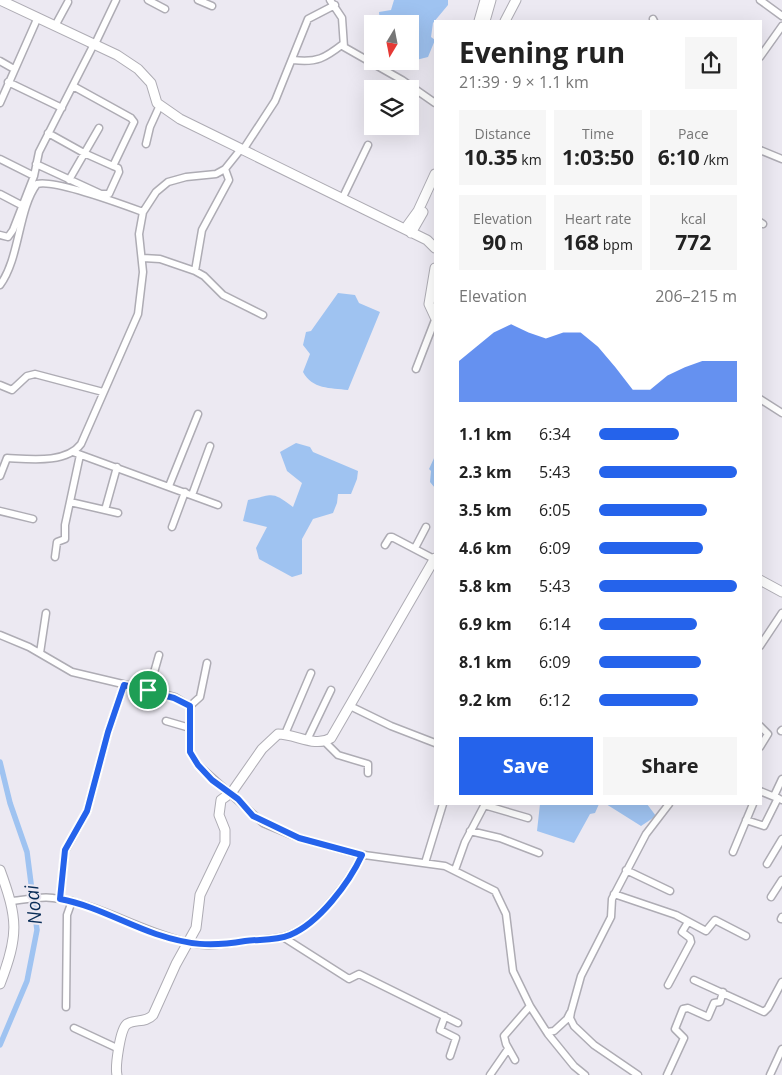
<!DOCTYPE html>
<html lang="en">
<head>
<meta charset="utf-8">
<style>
  :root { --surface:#fff; --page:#f6f6f6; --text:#222; --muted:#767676; --accent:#2563eb }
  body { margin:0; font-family:"Open Sans",sans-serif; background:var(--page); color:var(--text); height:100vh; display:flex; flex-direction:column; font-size:19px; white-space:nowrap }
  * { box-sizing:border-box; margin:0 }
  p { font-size:16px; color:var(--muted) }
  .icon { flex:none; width:28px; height:28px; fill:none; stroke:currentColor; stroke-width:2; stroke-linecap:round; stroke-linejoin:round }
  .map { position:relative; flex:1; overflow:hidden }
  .side { position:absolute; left:434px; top:20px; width:328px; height:785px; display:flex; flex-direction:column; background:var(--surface); border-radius:0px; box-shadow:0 5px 20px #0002 }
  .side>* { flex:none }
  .needle { width:32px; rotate:190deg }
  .controls { position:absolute; left:364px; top:15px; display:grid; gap:10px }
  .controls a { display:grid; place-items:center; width:55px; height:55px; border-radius:0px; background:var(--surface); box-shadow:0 5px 20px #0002; font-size:25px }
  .pin { position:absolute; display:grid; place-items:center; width:42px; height:42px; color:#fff; margin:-21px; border:2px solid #fff; border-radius:50%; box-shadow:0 1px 5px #0007 }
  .round { display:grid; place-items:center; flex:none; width:52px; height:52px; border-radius:0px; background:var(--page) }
  .overview { display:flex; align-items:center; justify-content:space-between; height:85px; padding:0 25px }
  h1 { font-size:28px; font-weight:700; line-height:38px }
  .metrics { display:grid; grid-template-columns:repeat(3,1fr); gap:8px; height:85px; padding:5px 25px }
  .metrics div { display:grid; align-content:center; border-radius:0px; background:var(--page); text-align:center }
  .metrics b { font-size:21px; font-weight:700 }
  .metrics small { font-size:14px; font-weight:400 }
  .metrics p { font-size:14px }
  .chart { height:140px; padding:10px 25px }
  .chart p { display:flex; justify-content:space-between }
  .chart svg { width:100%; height:90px; margin-top:5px; fill:var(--accent); opacity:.7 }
  .button { display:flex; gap:10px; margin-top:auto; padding:10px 25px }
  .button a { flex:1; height:58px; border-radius:0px; background:var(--accent); color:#fff; font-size:20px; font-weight:700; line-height:58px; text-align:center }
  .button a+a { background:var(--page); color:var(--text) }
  ul { padding:0 25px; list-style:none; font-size:16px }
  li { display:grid; grid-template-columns:80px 60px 1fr; align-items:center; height:38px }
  li i { height:12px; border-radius:6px; background:var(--accent) }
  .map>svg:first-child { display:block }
  .water { fill:#9fc3f1 }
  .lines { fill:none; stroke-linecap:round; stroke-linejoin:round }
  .canal { stroke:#9fc3f1; stroke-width:5.5 }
  .street-casing { stroke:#aeacb4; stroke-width:9 }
  .secondary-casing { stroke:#aeacb4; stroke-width:11 }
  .street { stroke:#fff; stroke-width:6 }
  .secondary { stroke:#fff; stroke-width:9 }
  .route-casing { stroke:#fff; stroke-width:10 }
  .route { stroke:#2563eb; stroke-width:6 }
  .labels { text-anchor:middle; stroke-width:4; stroke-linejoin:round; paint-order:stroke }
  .water-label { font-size:19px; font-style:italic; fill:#092d57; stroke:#ece9f2 }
</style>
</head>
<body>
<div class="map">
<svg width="782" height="1075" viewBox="0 0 782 1075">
  <rect width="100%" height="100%" fill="#ece9f2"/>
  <path class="water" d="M394,0H448V5L433,23L431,37L435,40L428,57L416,60L410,59V24H380L379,12L391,10Z
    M338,293L355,295L359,303L380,312L348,390C330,388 312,389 303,372L310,354L303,345L306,332L311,331Z
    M296,443L310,447L313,452L358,471L357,479L351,494H338L337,503L333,513L313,519L302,539V574L292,577L259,559L256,548L267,527L243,521L248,500C273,495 271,490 293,507L302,483L287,471L280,452Z
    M435,456V488L430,482L431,471L429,469Z
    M540,804H599L595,813L590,814L574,843L537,831Z
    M606,804H647L656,816L641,826Z"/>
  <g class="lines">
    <path class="canal" d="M0,762L10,803L27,852L37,930L27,981L0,1045"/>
    <g class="street-casing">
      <path id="street" d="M148,0L165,9
        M198,0L212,6
        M330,0L342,18L344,47L402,80L435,103
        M760,0L782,16
        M653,19L654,21
        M55,26L68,2
        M95,44L116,0
        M760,57L782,26
        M293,60C317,63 325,58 343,44
        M0,61L14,69
        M8,82L62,108
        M0,103L38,17
        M48,133L84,153L113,166
        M146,144L150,127L160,105
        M243,150L275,101L308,19L335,5
        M760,150L782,159
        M0,159L34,176
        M36,164L101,194H109L119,172L118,168L113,166L134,122L131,118L73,86
        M69,180L99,128
        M0,194L23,206
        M343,197L368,145
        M760,222L763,224
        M0,235L8,237L13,230L34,176L39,152L94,44
        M143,258L160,259L195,271L204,276L223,295L263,315
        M195,271L202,230L229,180L225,169
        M0,285C20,258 18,209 37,184C54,179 124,205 143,212
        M416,369L435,320
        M0,385L12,390L27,376L35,374L103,392
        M760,399L782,413
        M73,452L218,505
        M0,476L7,458C29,459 66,464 81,444L138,314L143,272L139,234L143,212L156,192L168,182L186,177L216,174L225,169L241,149
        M169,486L198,414
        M192,495L210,446
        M70,502L118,513
        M105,510L117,467
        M0,511L33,519
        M172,527L185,492
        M385,545L390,537H392L434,559
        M415,548L426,527
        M55,557L57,542L65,539V525L80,455
        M0,635L29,647L72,672L148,690L175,697L190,706V752L198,765L263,823L299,838L357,854L445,866L495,891L506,914L513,971L530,1006L548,1034L574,1066L585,1075
        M760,646L782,613
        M40,653L46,613
        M149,690L159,655
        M190,706L200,697L207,663
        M350,706L391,726L435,743
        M166,721L190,728
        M760,726L768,734L760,747
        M781,731L782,730
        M285,734L311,673
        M307,740L331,690
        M325,742L338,755L368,764V773
        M760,791L782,800
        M774,796L782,779
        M484,805L528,818
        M746,820L764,826L778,798
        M470,831L500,838L539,853
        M733,852L753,804
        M425,863L443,804
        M767,864L782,839
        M455,870L465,842L485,804
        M626,870L670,891
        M614,894L676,915L706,931L715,920L746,936
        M771,897L782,880
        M60,899L65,851L87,811L108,732L124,685
        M12,901C25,900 40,896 53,898C101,904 143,933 191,943C211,948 228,943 247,941C262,939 275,940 289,935C318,924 349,882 362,855
        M781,919L782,917
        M283,937L349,979L359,974L458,1023
        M694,980L764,1012L768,1008L782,982
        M668,985L691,942L690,938L682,932L688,922
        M66,1007L67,915L72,901
        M445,1016L440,1030L456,1038L450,1056
        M74,1028L119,1049
        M547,1032L554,1031L567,1019L570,1013
        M515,1060L506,1044L504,1036L530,1006
        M490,1075L508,1049
        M638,1075L594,1045L574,1026L570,1018L571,1012L581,976L611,917L612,899L646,834L669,804
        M667,1075L684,1038L675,1029L683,1009L688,1008L708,1017L714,1003L720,1002L723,992
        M770,1075L782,1049"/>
    </g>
    <g class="secondary-casing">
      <path id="secondary" d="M0,0L117,55L138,69L151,83L157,103L180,119L427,240L435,248
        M479,21L485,0
        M485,21L491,0
        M505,21L516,0
        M405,229L418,211L435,174
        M411,233L423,212
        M435,268L429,304L435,317
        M760,580L782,592
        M0,870C18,919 19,935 0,984
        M117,1075C115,1067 120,1029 127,1024C134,1019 146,1023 153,1015L176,964L196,928L200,895L225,843V830L219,815L221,800L232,792L262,749L278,734C296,734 315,748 331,738L435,558"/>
    </g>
    <use href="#street" class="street"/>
    <use href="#secondary" class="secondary"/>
  </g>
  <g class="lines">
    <g class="route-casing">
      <path id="route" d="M124,685L174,698L190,706V752L198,765L212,780L238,799L253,816L299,838L362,855C349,883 319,923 290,935C275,941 260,939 245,941C210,947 189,945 156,934C124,923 93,905 60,899L65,850L87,811L108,732Z"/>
    </g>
    <use href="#route" class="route"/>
  </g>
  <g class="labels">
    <g class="water-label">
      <text transform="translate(33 905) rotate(-96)" y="7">Noai</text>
    </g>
  </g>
</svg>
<div class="controls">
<a><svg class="needle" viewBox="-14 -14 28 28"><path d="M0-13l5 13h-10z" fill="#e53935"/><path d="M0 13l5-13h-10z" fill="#767676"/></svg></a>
<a><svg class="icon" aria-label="layers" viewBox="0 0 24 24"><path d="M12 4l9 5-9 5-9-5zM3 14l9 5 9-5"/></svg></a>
</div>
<div class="pin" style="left:148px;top:690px;background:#1e9e55"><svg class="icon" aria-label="arrive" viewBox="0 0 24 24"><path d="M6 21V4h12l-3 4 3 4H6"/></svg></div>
<section class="side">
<div class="overview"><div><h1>Evening run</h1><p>21:39 · 9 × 1.1 km</p></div><a class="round"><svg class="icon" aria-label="share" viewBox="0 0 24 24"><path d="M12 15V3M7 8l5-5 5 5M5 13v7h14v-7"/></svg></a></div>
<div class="metrics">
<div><p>Distance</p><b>10.35<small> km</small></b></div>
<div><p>Time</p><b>1:03:50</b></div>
<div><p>Pace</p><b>6:10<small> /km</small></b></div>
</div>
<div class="metrics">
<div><p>Elevation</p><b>90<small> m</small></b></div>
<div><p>Heart rate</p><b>168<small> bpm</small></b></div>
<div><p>kcal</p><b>772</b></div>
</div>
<div class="chart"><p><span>Elevation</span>206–215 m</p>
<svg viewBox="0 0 160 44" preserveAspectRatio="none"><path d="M0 44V24L10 17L20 10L30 6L40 10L50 13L60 10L70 10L80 17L90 27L100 38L110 38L120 31L130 27L140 24L150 24L160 24V44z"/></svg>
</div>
<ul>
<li><b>1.1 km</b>6:34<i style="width:58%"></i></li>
<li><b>2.3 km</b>5:43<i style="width:100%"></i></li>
<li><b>3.5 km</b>6:05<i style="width:78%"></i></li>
<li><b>4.6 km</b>6:09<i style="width:75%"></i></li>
<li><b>5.8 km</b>5:43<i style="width:100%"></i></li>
<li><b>6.9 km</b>6:14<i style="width:71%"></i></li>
<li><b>8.1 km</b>6:09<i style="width:74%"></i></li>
<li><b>9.2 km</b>6:12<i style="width:72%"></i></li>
</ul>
<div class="button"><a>Save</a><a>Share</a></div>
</section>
</div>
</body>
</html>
